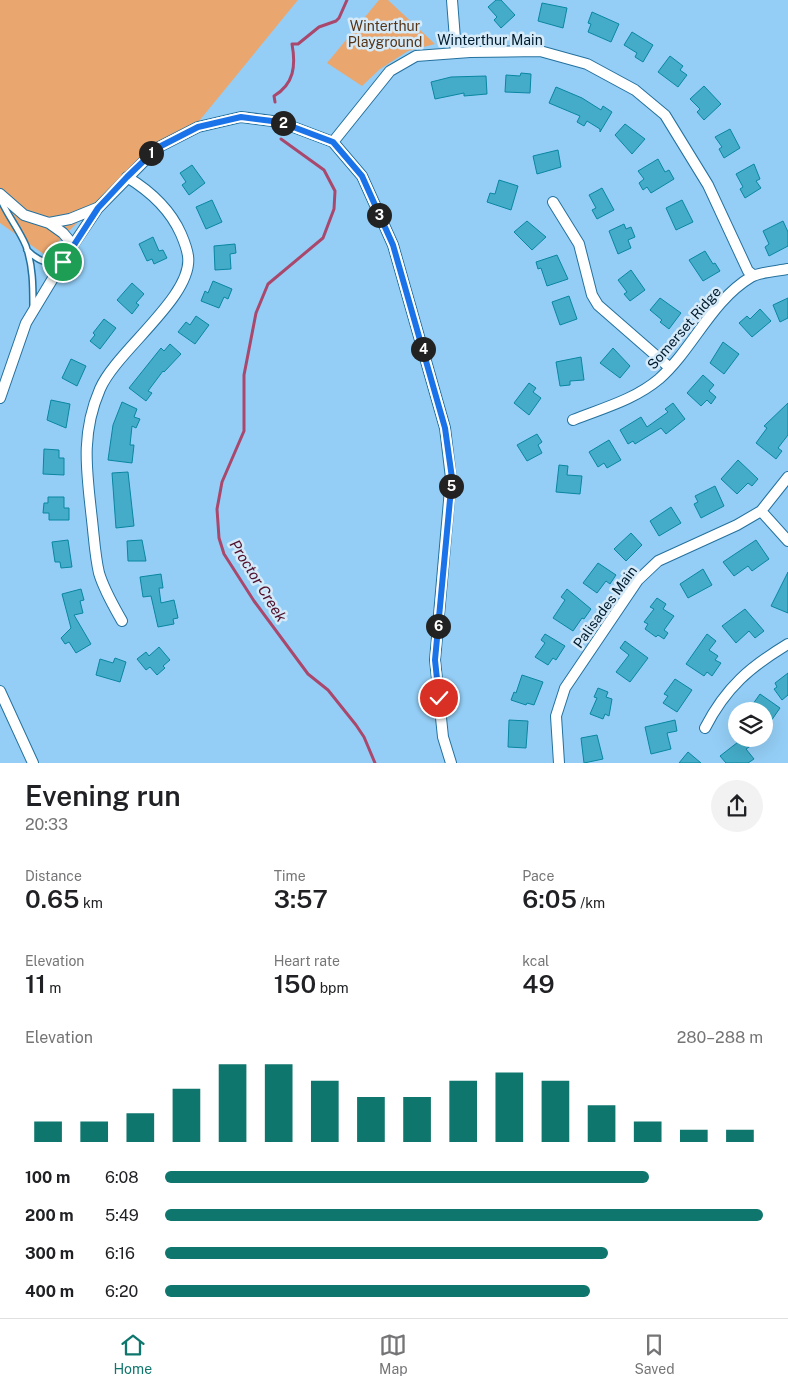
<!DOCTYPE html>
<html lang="en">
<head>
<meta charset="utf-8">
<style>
  :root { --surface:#fff; --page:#f2f2f2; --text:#202124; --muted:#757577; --line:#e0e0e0; --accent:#0f766e }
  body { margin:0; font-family:"Public Sans",sans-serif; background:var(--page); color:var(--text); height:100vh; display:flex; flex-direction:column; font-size:19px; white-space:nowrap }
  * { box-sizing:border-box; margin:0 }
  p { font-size:16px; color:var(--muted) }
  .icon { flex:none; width:28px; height:28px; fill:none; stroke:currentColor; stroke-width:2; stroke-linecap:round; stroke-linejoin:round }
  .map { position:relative; height:763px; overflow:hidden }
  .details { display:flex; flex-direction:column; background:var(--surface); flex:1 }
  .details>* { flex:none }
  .tools { position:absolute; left:728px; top:702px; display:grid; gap:10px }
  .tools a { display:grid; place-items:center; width:45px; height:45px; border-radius:50%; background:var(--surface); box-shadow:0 5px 20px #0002; font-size:25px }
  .pin { position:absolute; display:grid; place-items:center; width:42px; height:42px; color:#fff; margin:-21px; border:2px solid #fff; border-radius:50%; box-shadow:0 1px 5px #0007 }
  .km { position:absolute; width:25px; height:25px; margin:-12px; border-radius:50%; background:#222; color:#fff; font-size:14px; line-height:25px; text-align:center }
  .round { display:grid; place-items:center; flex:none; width:52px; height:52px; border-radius:26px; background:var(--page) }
  .overview { display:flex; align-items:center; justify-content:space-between; height:85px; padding:0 25px }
  h1 { font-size:28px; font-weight:600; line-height:38px }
  .metrics { display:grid; grid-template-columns:repeat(3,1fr); gap:8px; height:85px; padding:5px 25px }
  .metrics div { display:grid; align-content:center }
  .metrics b { font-size:25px; font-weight:600 }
  .metrics small { font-size:14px; font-weight:400 }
  .metrics p { font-size:14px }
  .chart { height:140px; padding:10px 25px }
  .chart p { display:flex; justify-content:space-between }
  .chart svg { width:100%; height:90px; margin-top:5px; stroke:var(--accent); stroke-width:6 }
  ul { padding:0 25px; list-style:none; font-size:16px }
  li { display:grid; grid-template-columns:80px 60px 1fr; align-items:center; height:38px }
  li i { height:12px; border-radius:6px; background:var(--accent) }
  .dock { display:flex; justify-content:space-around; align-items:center; height:70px; border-top:1px solid var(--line); background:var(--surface); font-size:14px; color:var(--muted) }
  .dock a { display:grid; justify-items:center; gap:2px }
  .dock .active { color:var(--accent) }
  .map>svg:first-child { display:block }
  .green { fill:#eaa66f }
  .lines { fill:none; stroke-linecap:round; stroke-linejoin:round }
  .stream { stroke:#a9486c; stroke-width:3 }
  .building { fill:#44acc8; stroke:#0986a2 }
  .service-casing { stroke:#24719e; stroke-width:8 }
  .minor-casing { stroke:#24719e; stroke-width:12 }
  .service { stroke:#fff; stroke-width:5 }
  .minor { stroke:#fff; stroke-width:10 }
  .route-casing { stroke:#fff; stroke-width:10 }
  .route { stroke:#1a73e8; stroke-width:6 }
  .labels { text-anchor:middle; stroke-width:5; stroke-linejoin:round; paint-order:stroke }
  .park-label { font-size:14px; fill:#563416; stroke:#d5eaf9 }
  .street-label { font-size:14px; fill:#001c2e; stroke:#d5eaf9 }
  .water-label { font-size:15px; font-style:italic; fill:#51112c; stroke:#d5eaf9 }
</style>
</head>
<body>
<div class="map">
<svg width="788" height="763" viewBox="0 0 788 763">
  <rect width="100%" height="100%" fill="#94cef6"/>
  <path class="green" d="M0,0H298L195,126L130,170L45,255L0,223Z
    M379,0H388L435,44L408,51L380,69L362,86L327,63Z"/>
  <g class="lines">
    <path class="stream" d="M275,102L274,96C294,84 296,66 292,44H298L319,27L336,21L339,18L347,0
      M281,139L324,170L335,191L334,209L323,238L268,284L256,313L244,375V431L222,482L217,509L219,538L224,554L254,601L308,674L328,690L356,725L364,737L375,763"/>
  </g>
  <path class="building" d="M496,0H501L515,15L501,28L494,20L497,17L488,7Z
    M542,3L567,8L563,28L538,21Z
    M592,12L619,24L611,42L588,32L591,24L588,23Z
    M632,32L653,45L643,62L635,57L637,53L624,45Z
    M670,56L683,66L680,70L687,75L678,87L658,72Z
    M521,73L531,74L530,93L505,92L506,75L520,76Z
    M486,76L487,94L464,96V93L435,99L431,82L451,77Z
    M704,86L721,104L704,120L697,112L700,109L690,99Z
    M556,87L582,98L601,110L603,106L612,112L600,132V129L587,121L584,126L577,122L580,116L549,103Z
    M625,124L645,139L632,154L615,135Z
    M730,129L740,148L724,158L719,149L722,147L715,137Z
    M558,150L561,167L537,174L533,156Z
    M658,159L665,172L669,170L674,179L651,193L647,187L643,190L639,183L644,179L638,171Z
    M754,164L760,179L756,181L761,188L745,198L740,189L743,187L736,174Z
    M192,165L205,183L189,195L182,185L186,182L180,173Z
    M499,180L518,186L511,210L487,202L490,193L495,194Z
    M602,188L614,210L597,219L592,210L596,208L589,195Z
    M212,200L222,222L206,229L196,207Z
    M682,200L693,222L676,230L666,208Z
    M527,221L546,237L532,250L514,232Z
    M783,221L788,232V246L769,256L765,247L769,244L763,231Z
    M624,224L626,229L631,227L635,237L628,240L631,248L618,254L609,231Z
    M153,237L159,251L163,250L167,258L154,264L152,259L147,261L139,244Z
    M235,244L236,253L230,254L231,269L215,270L214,246Z
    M705,251L713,264L715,263L720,271L703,281L689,260Z
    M557,255L568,279L547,286L541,268L538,269L536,262Z
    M631,270L645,290L630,301L624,294L627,292L618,280Z
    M213,281L232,289L228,299L224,297L219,308L201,301L205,291L208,293Z
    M132,283L144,294L136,303L139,305L132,314L117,300Z
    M569,296L577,319L560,325L552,302Z
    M660,298L681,313L669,329L660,322L662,320L650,310Z
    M788,298V318L780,322L773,305Z
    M760,309L771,321L752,337L739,323L747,316L750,319Z
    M196,316L209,325L195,344L178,332L186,322L190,325Z
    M104,319L116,328L100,349L90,341L95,335L93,333Z
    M723,342L739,354L724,374L710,363Z
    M170,344L181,354L164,372L163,371L148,391L152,393L146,401L129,388L161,348L164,351Z
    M613,348L630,366L620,378L600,363Z
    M581,357L584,380L570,381V385L560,386L556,362Z
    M71,359L86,366L77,386L62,378Z
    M703,375L714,385L709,391L716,397L711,404L707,400L701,406L687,393Z
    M529,383L536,388L533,392L541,398L529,415L514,403Z
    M51,400L70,404L66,428L47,420Z
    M122,402L137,409L134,417L140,419L136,428L132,426L130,445H134L132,463L108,460L113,425Z
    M673,403L685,419L666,434L661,428L635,444L633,441L628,444L620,430L641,417L647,427L668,412L665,409Z
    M788,403V435L778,448L782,451L776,459L756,443L767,428L764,426Z
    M537,434L542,442L538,445L542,453L527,461L517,445Z
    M609,440L621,460L607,468L604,463L598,467L589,452Z
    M44,449L59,450V458H64V475L43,474Z
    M738,460L758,479L752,486L748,483L737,494L721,479Z
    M559,465L568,466L567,475L582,476L580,494L556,492Z
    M128,472L134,526L116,528L112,473Z
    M715,486L724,506L701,518L694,504L698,502L695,496Z
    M48,497H64V508H69V520H49V513H43L44,503H48Z
    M671,507L681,523L659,536L650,521Z
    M631,533L642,545L626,561L614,549Z
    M68,540L72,567L61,568L60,562H55L52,542Z
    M142,540L146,561H128L127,541Z
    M756,540L769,559L752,571L748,566L734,576L723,562Z
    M598,563L616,575L610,584L606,581L597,593L583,583Z
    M703,569L712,585L688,598L680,584Z
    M788,572V613L771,606Z
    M161,574L163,588H159L161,603L174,600L178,618L173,619L174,624L158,627L151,596L143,597L140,577Z
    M81,589L84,600L80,601L83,613L74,615L91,644L76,653L69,642L65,644L61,638L71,628L62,594Z
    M567,589L591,609L584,619L582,618L573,631L553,618L565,600L561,597Z
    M657,598L666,604L663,609L674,616L664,630L668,633L664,639L658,635L656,637L645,629L648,624L644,622L654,609L650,607Z
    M745,609L764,631L755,638L749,631L736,643L722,626Z
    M545,634L565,646L556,660L553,658L548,665L535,657L545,643L541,640Z
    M707,634L716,641L709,650L718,656L715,660L721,663L712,676L707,672L704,676L686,664Z
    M625,641L648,658L630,682L616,672L629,655L620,648Z
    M159,647L170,660L163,666L165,668L157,675L150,667L146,670L137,659L146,652L149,656Z
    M115,658L126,662L120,682L96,675L100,659L113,663Z
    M788,673V695L782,700L774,689L777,687L775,683Z
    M522,675L543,682L534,705L527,703L526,705L511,700L514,692L516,693Z
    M675,679L692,690L677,712L663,703L668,696L664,694Z
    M598,688L608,692L606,697L612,699L609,716L605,714L603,719L590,714L597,698L594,697Z
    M760,694L780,708L764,731V711H748Z
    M509,720L528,721L526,748L508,747Z
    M675,720L677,731L667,733L671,749L651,754L645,727Z
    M597,735L603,759L584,763L581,738Z
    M742,739H747L752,745L746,749L754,759L748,763H726L720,756Z
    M688,752L701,763H679Z"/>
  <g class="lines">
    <g class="service-casing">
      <path id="service" d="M0,198C7,215 19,229 26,246C33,266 33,286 33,307
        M27,250C37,260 47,265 61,262"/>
    </g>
    <g class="minor-casing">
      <path id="minor" d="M452,0L456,52
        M333,142L390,71L416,56L470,52L540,51L587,64L635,90L665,115L708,185L748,271L753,275
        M0,194L24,215L49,223L63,233L73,245
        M553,202L579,244L592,295L598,305L669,367
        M49,223L70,219L97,208
        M0,398L26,323L73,245L98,208L157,148L198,127L241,117L280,122L333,142L362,176L393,245L445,428L451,478L435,660L443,737L451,763
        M573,420C603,408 634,400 659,379C693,349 711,301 751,277C759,272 778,271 788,269
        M761,511L788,541
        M122,621C113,605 104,590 99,573C95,556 94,537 92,520C87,473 80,435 100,389C116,351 194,296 188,256C187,248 184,241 181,234C170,209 150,191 127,177
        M0,691L33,763
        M705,728C726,687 750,667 788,644
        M559,763L556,716L565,688L638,580L658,561L737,525L761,511L788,477"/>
    </g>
    <use href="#service" class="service"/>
    <use href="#minor" class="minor"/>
  </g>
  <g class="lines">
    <g class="route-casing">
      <path id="route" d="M63,262L98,208L127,177L157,148L198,127L241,117L280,122L333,142L362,176L393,245L445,428L452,478L435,660L439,698"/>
    </g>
    <use href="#route" class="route"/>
  </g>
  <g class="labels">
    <g class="park-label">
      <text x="385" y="31">Winterthur<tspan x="385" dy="16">Playground</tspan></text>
    </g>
    <g class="street-label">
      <text x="490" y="45">Winterthur Main</text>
      <text transform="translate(684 328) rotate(-49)" y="5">Somerset Ridge</text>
      <text transform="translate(605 607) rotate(-54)" y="5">Palisades Main</text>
    </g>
    <g class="water-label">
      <text transform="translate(258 581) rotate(58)" y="5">Proctor Creek</text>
    </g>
  </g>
</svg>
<div class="tools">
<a><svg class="icon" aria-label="layers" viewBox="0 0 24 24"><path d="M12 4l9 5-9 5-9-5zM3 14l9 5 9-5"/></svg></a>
</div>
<div class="pin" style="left:63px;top:262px;background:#1e9e55"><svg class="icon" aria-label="arrive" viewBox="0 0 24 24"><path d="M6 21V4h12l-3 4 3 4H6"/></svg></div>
<div class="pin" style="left:439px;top:698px;background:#d93025"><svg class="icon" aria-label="check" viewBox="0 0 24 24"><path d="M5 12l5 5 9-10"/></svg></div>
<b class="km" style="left:151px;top:153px">1</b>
<b class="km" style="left:283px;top:123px">2</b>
<b class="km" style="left:379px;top:215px">3</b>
<b class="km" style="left:423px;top:349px">4</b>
<b class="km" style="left:451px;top:486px">5</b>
<b class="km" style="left:438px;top:626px">6</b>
</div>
<section class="details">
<div class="overview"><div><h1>Evening run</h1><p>20:33</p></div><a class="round"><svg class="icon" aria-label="share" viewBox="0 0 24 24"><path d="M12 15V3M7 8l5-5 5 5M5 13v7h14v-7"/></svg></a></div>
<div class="metrics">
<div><p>Distance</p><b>0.65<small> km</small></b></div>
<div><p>Time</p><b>3:57</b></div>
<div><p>Pace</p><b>6:05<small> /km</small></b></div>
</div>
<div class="metrics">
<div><p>Elevation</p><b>11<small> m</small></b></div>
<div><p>Heart rate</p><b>150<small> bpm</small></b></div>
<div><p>kcal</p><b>49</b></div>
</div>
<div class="chart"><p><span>Elevation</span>280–288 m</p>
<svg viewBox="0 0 160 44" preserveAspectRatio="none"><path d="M5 44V34M15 44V34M25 44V30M35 44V18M45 44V6M55 44V6M65 44V14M75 44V22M85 44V22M95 44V14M105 44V10M115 44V14M125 44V26M135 44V34M145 44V38M155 44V38"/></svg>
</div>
<ul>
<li><b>100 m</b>6:08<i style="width:81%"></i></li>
<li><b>200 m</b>5:49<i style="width:100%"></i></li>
<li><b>300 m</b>6:16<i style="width:74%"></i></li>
<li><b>400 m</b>6:20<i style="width:71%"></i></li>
</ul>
</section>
<nav class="dock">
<a class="active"><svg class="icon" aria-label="home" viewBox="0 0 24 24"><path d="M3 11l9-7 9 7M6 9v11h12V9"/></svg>Home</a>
<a><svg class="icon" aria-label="map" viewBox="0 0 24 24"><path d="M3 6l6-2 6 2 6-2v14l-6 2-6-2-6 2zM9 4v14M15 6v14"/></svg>Map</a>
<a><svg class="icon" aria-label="saved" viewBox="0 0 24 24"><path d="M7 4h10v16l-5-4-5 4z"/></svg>Saved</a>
</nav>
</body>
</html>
